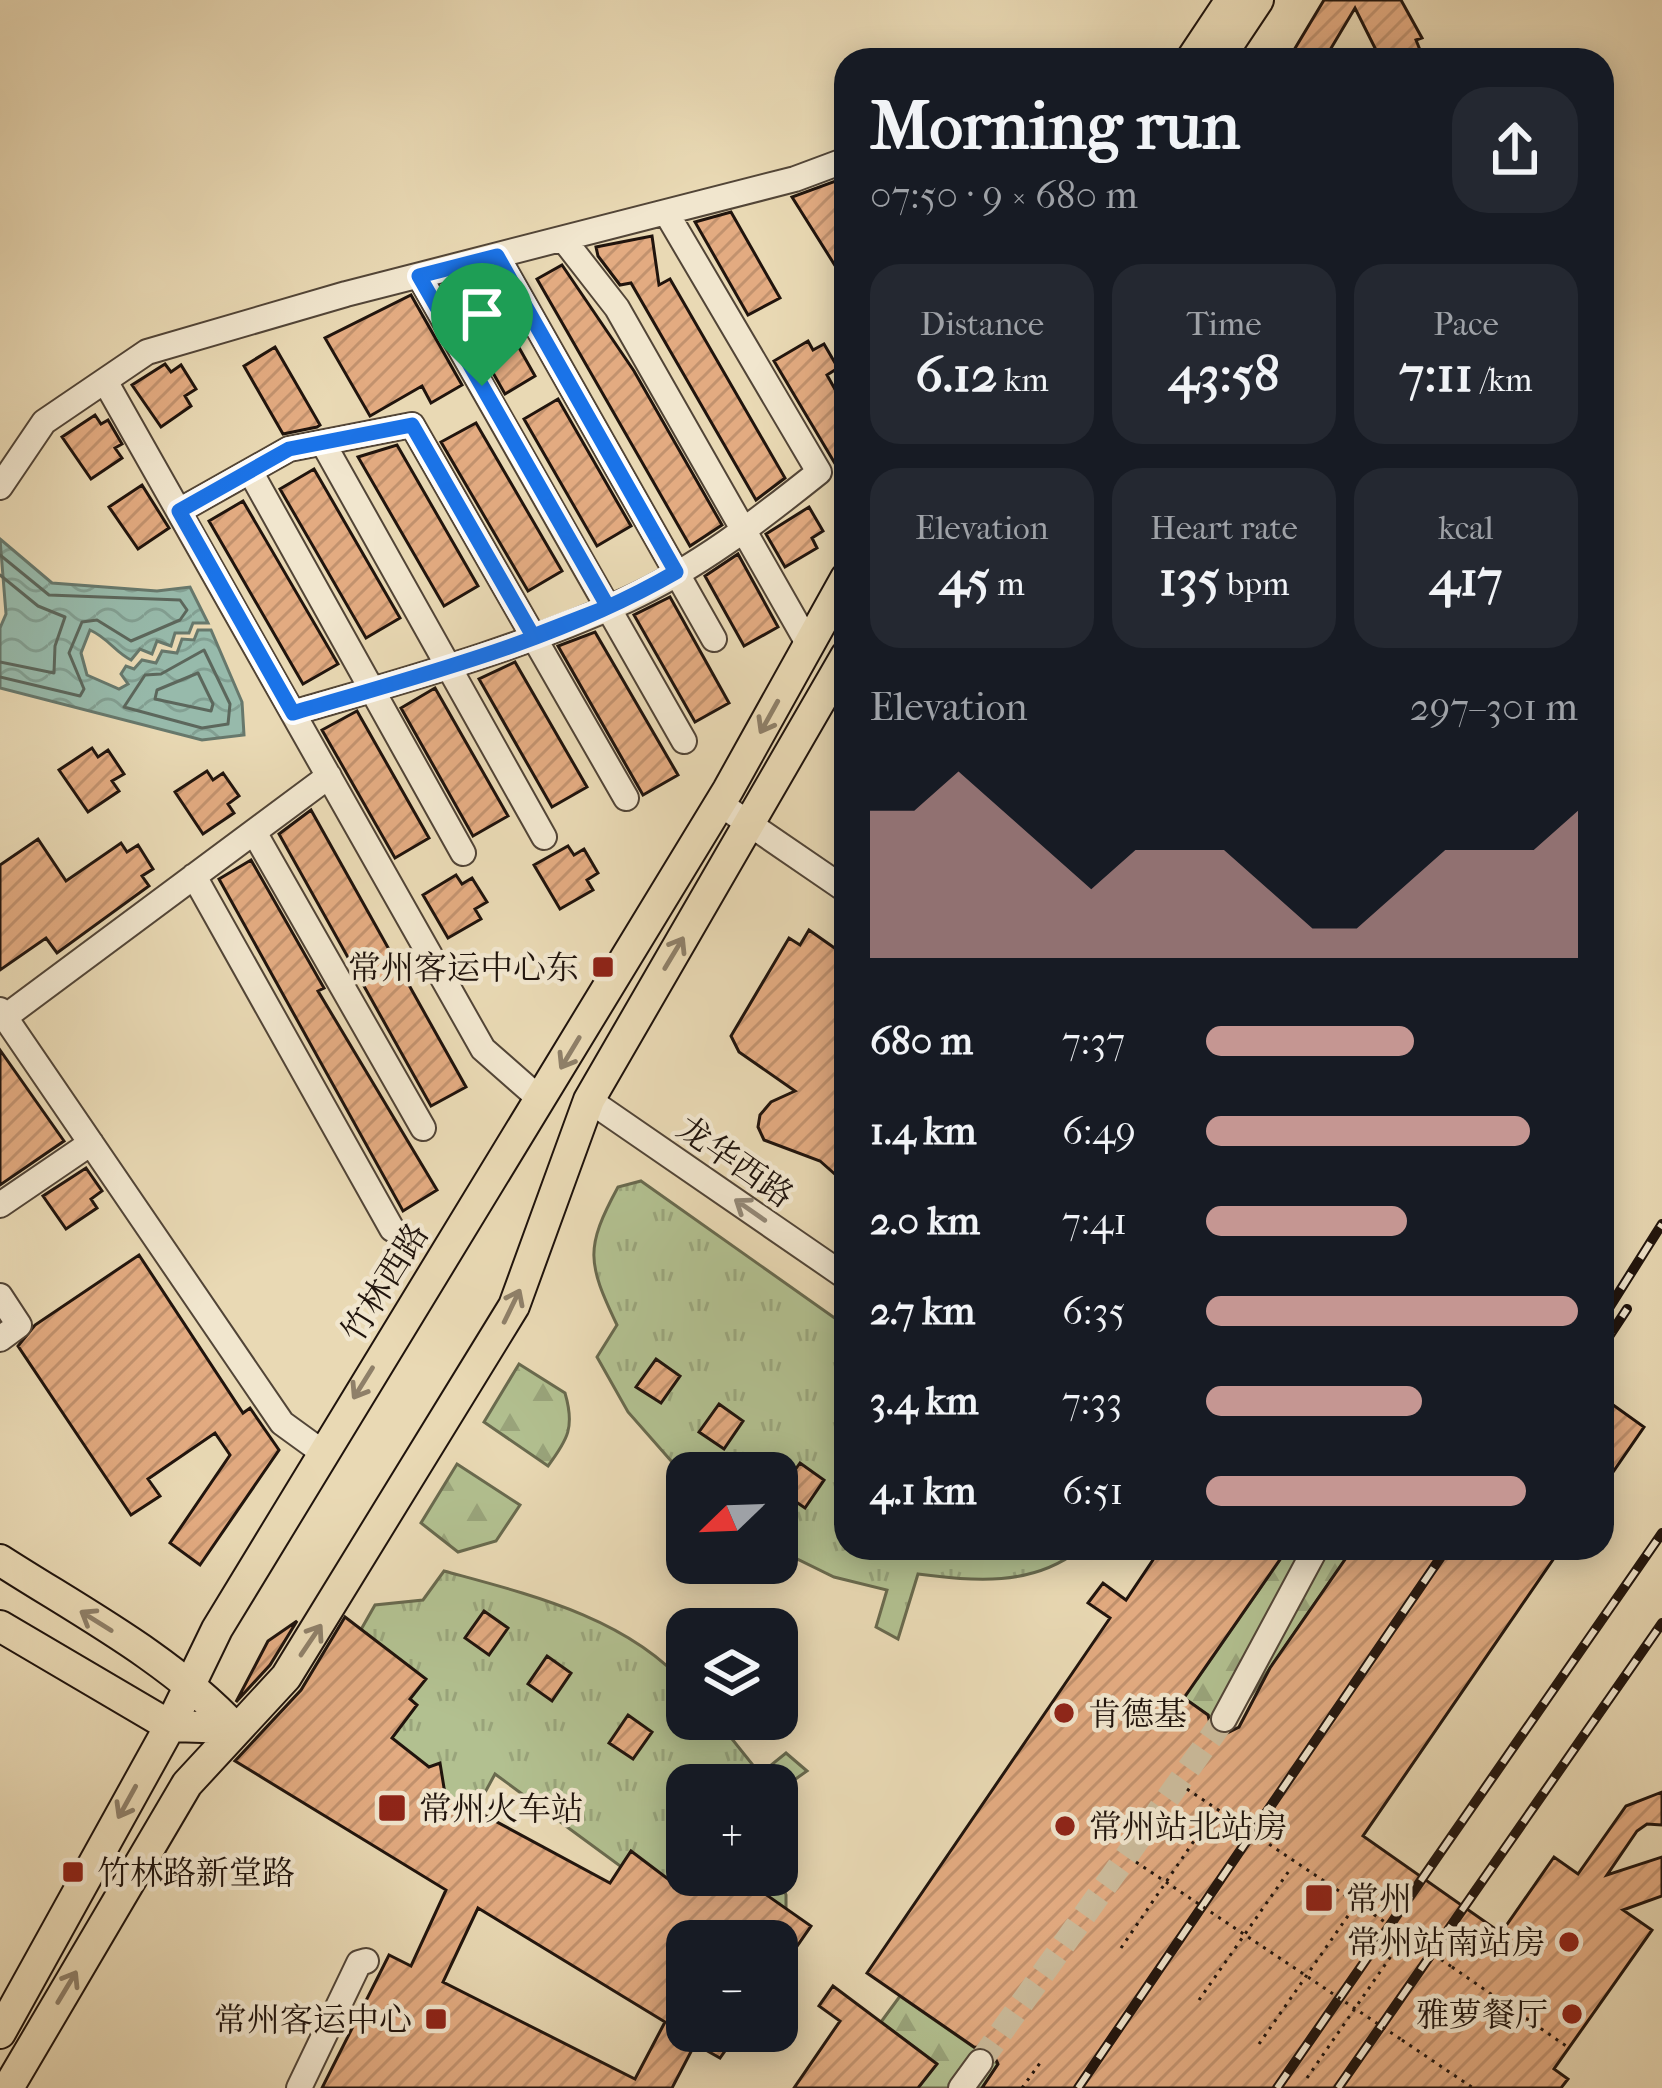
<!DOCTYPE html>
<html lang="en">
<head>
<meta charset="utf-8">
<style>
  :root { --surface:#171b24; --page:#242831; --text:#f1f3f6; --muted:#9ea1a6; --accent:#c59692 }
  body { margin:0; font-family:"IM FELL French Canon","Noto Serif SC",serif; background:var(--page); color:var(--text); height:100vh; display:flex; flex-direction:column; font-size:45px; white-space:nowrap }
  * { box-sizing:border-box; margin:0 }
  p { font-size:39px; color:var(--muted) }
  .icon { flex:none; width:66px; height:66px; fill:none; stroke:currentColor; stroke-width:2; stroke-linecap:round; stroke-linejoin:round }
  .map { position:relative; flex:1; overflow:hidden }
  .drawer { position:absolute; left:834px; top:48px; width:780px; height:1512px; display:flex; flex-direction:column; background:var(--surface); border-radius:36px; box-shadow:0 6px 30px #0003 }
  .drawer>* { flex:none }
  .needle { width:78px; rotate:247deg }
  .tools { position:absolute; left:666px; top:1452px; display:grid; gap:24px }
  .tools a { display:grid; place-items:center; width:132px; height:132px; border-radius:24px; background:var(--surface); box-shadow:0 6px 30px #0003; font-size:60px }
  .pin { position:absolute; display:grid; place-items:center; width:102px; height:102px; color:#fff; margin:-123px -51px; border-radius:50% 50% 50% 0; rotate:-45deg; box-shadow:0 0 12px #0007 }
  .pin .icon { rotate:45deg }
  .round { display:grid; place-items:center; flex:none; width:126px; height:126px; border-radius:36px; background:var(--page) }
  .head { display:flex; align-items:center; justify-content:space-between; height:204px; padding:0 36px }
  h1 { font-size:66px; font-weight:700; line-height:90px }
  .figures { display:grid; grid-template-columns:repeat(3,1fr); gap:18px; height:204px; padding:12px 36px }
  .figures div { display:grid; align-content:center; border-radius:30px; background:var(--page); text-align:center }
  .figures b { font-size:51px; font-weight:700 }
  .figures small { font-size:33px; font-weight:400 }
  .figures p { font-size:33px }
  .chart { height:336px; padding:24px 36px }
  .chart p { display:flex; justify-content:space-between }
  .chart svg { width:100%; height:216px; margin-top:12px; fill:var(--accent); opacity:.7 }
  ul { padding:0 36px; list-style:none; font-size:39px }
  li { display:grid; grid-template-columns:192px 144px 1fr; align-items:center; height:90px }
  li i { height:30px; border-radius:15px; background:var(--accent) }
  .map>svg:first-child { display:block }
  .forest { fill:url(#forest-firs); stroke:#696a4e; stroke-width:3 }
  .park { fill:url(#park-tufts); stroke:#696a4e; stroke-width:3 }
  .water { fill:url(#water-waves); stroke:#67786c; stroke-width:3 }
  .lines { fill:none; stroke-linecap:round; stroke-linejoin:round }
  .shore { stroke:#5c675c; stroke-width:3 }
  .building { fill:url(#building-hatch); stroke:#20140d; stroke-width:3; fill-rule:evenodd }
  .minor-tunnel { stroke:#cbbb9b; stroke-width:24; stroke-dasharray:24 12; stroke-linecap:butt }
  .minor-casing { stroke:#524537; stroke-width:28 }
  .major-casing { stroke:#20140d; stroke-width:34 }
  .path { stroke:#20140d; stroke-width:3; stroke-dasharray:3 6; stroke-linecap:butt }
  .minor { stroke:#f1e6ce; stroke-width:24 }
  .major { stroke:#e9d9b4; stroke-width:30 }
  .rail-casing { stroke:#20140d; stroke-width:10 }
  .rail { stroke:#f1e6ce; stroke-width:6; stroke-dasharray:18; stroke-linecap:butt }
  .path-bridge { stroke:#20140d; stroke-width:3; stroke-dasharray:3 6; stroke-linecap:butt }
  .oneway { stroke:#8f8069 }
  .oneway2 { stroke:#938877 }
  .route-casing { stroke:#fff; stroke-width:24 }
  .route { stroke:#1a73e8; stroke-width:15 }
  .poi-dot { fill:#8f2418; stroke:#f1e6ce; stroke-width:4.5 }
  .labels { text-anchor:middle; stroke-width:9; stroke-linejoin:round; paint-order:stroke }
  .poi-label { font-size:33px; fill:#20140d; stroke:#f1e6ce; text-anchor:start }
  .street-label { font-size:33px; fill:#20140d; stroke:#f1e6ce }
</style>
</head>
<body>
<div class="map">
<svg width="1662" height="2088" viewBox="0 0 1662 2088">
  <defs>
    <pattern id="forest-firs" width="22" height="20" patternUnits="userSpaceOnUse" patternTransform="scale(3)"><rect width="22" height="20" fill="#b2c090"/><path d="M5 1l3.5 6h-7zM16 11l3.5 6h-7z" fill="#99a47b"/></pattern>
    <pattern id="park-tufts" width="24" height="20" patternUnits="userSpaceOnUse" patternTransform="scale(3)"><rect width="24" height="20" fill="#b2c090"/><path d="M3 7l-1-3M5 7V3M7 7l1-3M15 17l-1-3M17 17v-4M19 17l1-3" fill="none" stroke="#99a47b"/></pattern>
    <pattern id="water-waves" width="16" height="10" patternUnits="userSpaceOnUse" patternTransform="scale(3)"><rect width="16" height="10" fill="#97baab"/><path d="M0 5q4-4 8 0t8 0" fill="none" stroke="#829f92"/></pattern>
    <pattern id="building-hatch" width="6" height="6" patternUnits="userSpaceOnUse" patternTransform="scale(3)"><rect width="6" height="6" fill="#e3ab81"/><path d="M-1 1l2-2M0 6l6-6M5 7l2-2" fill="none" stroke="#c2926e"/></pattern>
  </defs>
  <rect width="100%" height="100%" fill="#e9d9b4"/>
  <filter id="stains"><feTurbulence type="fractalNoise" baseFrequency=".00167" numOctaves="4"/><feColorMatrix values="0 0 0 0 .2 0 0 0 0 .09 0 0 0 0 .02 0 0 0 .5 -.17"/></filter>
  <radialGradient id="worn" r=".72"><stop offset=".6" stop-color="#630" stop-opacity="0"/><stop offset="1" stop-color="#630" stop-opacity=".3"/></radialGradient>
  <path class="forest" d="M519,1364L565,1393C575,1427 568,1439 548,1466L484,1422Z
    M457,1464L520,1505L496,1541L458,1552L421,1523Z
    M1288,1548H1353L1228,1729L1139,1667L1154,1649L1198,1678Z
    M900,1996L998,2064L982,2088H918L936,2063L881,2022Z"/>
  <path class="park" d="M641,1181L846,1326V1548L1079,1550C1031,1587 974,1581 918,1574L898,1639L876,1627L887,1590L834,1577L777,1549V1473H687V1479L628,1412L597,1357L617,1325C587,1262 585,1248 618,1187Z
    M444,1571C528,1594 627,1617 687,1686V1719H716L760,1774L786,1753L807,1771L777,1792V1785H687V1875H777V1869L786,1895V1941H687L638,1879L495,1774L464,1831L294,1747L375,1605L423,1600Z"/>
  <path class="water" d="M0,539L52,583L157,591L190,587L208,623H193L189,633H175L171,646L157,641L152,654L140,649L131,660C115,652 108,638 90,630L81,653L87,675L119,689L128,684L121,674L126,666L134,669L142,660L156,663L162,651L177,653L182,639L194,640L198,630H211L242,702L244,735L202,740L0,688V628L6,614Z"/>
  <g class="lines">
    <path class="shore" d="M0,555L49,595L180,600L187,610L180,620L131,641L97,620L82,622L69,653L84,689L80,696L0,677
      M0,575L38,606L65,617L55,646L54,673L0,662
      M204,650L230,704L228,724L202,728L124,707L145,675L161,674Z
      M198,673L213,704L211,711L155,699L157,690Z"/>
  </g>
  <path class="building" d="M1324,0H1401L1422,38L1416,40L1424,60H1381L1355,8L1324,60H1288Z
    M841,179L846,188V283L792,197Z
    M731,212L780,298L748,315L695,222Z
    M652,236L659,285L670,279L785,478L756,500L631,283L620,285L598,256L596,247Z
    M562,265L634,371L722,525L690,546L537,279Z
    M482,282L535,376L505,394L451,299Z
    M411,295L462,385L431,403L422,386L370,416L325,338Z
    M808,341L813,350L824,344L838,368L827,375L846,409V482L774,361Z
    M275,347L320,425L317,427L283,434L244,366Z
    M165,364L171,372L181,365L196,389L185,396L191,406L161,427L132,385Z
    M558,399L631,526L597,546L524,419Z
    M95,415L101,424L108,420L122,444L115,448L122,458L91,479L62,437Z
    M476,423L562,571L528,591L441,442Z
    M397,445L478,586L444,606L358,457Z
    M314,469L400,618L366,638L280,489Z
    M142,485L169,528L138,549L109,507Z
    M243,501L338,664L303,684L209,521Z
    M809,507L823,531L812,538L817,548L785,567L766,534Z
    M738,554L778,627L744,646L705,576Z
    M670,597L729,703L695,722L634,615Z
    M595,632L678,775L643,795L558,646Z
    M515,662L587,787L552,807L479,679Z
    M435,688L508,816L473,836L401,708Z
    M357,711L429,838L395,858L322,730Z
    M92,748L98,757L108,750L124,774L112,781L119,791L88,812L59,770Z
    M207,771L213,780L223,773L239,796L228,804L234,813L203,834L175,792Z
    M311,810L466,1087L431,1106L279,834Z
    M38,839L66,881L121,843L127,852L138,845L153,869L142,876L149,886L57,953L46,938L0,970V865Z
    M568,846L574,855L584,849L598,873L587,880L593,890L560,909L534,865Z
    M251,860L324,988L318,991L437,1190L403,1211L219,879Z
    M456,875L462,884L472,878L487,902L475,909L481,919L448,938L423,895Z
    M809,930L846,956V1184L820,1161L764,1140L758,1127L760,1115L771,1102L795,1091L739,1052L731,1036L789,938L800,945Z
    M0,1050L64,1141L0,1185Z
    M86,1168L102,1191L91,1199L97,1208L66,1229L43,1196Z
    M139,1255L243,1413L250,1408L279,1450L200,1565L170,1543L230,1455L215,1433L148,1479L160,1496L131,1515L18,1346L35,1325Z
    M656,1359L680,1376L661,1403L636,1387Z
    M1602,1397L1644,1427L1602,1488Z
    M719,1404L743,1421L724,1449L699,1432Z
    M800,1463L824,1480L805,1508L780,1491Z
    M1161,1548H1288L1184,1698L1208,1715L1211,1729L1223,1735L1239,1727L1270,1668L1353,1548H1561L1363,1836L1501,1933L1554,1857L1578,1874L1626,1806L1662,1792V1825L1647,1824L1637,1831L1607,1875L1662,1857V1896L1623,1910L1652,1930L1554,2069L1568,2079L1561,2088H982L998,2064L991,2049L974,2047L867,1973L1110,1618L1088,1603L1103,1583L1126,1600Z
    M484,1611L508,1628L489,1655L465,1638Z
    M345,1617L426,1679L410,1699L417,1705L392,1738L429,1767L440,1763L445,1794L610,1883L631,1851L668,1879L687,1845V1875H738L811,1926L777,1975V1941H687V2031H739L720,2058L695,2044L672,2088H322L389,1955L411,1966L446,1890L235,1761L301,1690ZM478,1908L665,2022L635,2079L443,1982Z
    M297,1621L270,1665L236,1702L268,1641Z
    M547,1656L571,1673L552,1701L528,1684Z
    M628,1715L652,1732L633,1759L609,1743Z
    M833,1986L937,2064L918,2088H794L840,2021L819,2006Z"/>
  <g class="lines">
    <path class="minor-tunnel" d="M980,2062L1224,1719"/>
    <g class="minor-casing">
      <path id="minor" d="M564,240L617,308L809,645
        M497,256L714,639
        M419,276L684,741
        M105,381L483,1049L541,1100
        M323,443L544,837
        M250,471L463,853
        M0,487L44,422L147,352L346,294L795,179L846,160
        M179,511L289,449L412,425L626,798
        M293,713C405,680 520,649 627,600C697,568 759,520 819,472L667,214
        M719,803L846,890
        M254,832L423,1128
        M194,876L392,1229
        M0,1010L282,1423L322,1452
        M5,1017L329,776
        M589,1100L846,1277
        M0,1205L91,1143
        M0,1296L19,1325L0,1339
        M1224,1719L1316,1548
        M299,2088L359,1963L366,1961
        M961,2088L980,2062"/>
    </g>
    <g class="major-casing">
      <path id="major" d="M1191,60L1231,0
        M1218,60L1258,0
        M0,1560C81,1612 169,1658 235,1728
        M0,1626L170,1726L235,1728
        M0,2033L170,1726L217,1629L728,790L846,578
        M8,2088L187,1784L286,1677L514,1306L589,1100L846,656"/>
    </g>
    <path class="path" d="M1121,1948L1209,1819
      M1452,1967L1569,2048
      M1199,2000L1291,1868
      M1402,2040L1473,2088
      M1259,2044L1352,1910
      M1307,2078L1400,1943
      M1022,2088L1040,2063"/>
    <use href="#minor" class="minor"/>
    <use href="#major" class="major"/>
    <g class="rail-casing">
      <path id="rail" d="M1602,1319L1662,1224
        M1602,1347L1627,1309
        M1078,2088L1447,1548
        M1277,2088L1662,1533
        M1338,2088L1662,1623"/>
    </g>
    <use href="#rail" class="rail"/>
    <path class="path-bridge" d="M1187,1789L1452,1967
      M1136,1862L1402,2040"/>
  </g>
  <defs><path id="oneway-shaft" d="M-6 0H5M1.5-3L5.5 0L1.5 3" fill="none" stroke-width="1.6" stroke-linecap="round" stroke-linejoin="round" transform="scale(3)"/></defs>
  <g class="oneway">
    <use href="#oneway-shaft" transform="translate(769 717) rotate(119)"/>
    <use href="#oneway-shaft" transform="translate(674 953) rotate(-59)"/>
    <use href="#oneway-shaft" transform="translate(570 1053) rotate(121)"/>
    <use href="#oneway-shaft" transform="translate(512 1306) rotate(-64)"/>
    <use href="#oneway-shaft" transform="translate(363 1383) rotate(122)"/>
    <use href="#oneway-shaft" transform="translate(96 1621) rotate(-148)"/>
    <use href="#oneway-shaft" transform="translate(311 1640) rotate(-56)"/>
    <use href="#oneway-shaft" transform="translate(127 1802) rotate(119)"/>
    <use href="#oneway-shaft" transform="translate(67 1987) rotate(-59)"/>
  </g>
  <use class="oneway2" href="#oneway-shaft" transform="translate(750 1210) rotate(-145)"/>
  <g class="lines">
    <g class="route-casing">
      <path id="route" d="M482,386L608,607L533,636L412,425L289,449L179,511L293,713C422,675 559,640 676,572L497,256L419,276L482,386"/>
    </g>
    <use href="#route" class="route"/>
  </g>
  <g class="poi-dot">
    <rect x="591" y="955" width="24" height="24" rx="6"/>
    <circle cx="1064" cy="1713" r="12"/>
    <rect x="377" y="1793" width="30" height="30" rx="6"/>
    <circle cx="1065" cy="1826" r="12"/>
    <rect x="61" y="1860" width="24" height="24" rx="6"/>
    <rect x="1304" y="1883" width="30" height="30" rx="6"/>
    <circle cx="1569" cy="1942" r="12"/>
    <circle cx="1572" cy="2014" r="12"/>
    <rect x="424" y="2007" width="24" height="24" rx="6"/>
  </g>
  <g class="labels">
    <g class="poi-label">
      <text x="579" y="979" text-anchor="end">常州客运中心东</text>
      <text x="1088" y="1725">肯德基</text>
      <text x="419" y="1820">常州火车站</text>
      <text x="1089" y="1838">常州站北站房</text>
      <text x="97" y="1884">竹林路新堂路</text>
      <text x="1346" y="1910">常州</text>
      <text x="1545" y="1954" text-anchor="end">常州站南站房</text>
      <text x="1548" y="2026" text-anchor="end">雅萝餐厅</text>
      <text x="412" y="2031" text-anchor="end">常州客运中心</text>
    </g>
    <g class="street-label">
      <text transform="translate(736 1161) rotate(35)" y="12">龙华西路</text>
      <text transform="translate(384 1282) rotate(-58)" y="12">竹林西路</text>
    </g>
  </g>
  <rect width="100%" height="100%" filter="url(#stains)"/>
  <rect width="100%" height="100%" fill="url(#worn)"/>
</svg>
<div class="tools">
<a><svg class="needle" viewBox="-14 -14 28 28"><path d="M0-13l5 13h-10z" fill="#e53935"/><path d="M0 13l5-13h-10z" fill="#9ea1a6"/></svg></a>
<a><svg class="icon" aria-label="layers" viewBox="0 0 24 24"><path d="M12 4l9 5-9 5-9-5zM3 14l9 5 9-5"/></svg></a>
<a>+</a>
<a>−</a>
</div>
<div class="pin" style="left:482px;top:386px;background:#1e9e55"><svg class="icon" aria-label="arrive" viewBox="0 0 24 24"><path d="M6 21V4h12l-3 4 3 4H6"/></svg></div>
<section class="drawer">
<div class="head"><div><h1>Morning run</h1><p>07:50 · 9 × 680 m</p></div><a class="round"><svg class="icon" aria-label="share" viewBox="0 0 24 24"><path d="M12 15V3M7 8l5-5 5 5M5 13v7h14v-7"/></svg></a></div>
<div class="figures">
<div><p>Distance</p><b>6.12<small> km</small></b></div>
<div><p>Time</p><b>43:58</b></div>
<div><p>Pace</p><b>7:11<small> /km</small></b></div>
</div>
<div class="figures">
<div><p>Elevation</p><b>45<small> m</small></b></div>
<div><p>Heart rate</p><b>135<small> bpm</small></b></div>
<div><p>kcal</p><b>417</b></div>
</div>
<div class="chart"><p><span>Elevation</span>297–301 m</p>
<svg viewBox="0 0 160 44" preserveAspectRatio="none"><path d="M0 44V14L10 14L20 6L30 14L40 22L50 30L60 22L70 22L80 22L90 30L100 38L110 38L120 30L130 22L140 22L150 22L160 14V44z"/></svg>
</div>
<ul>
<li><b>680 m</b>7:37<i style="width:56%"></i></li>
<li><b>1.4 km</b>6:49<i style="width:87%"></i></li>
<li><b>2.0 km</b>7:41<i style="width:54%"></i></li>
<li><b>2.7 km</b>6:35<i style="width:100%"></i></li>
<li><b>3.4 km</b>7:33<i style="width:58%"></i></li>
<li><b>4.1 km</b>6:51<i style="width:86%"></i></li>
</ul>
</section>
</div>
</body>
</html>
